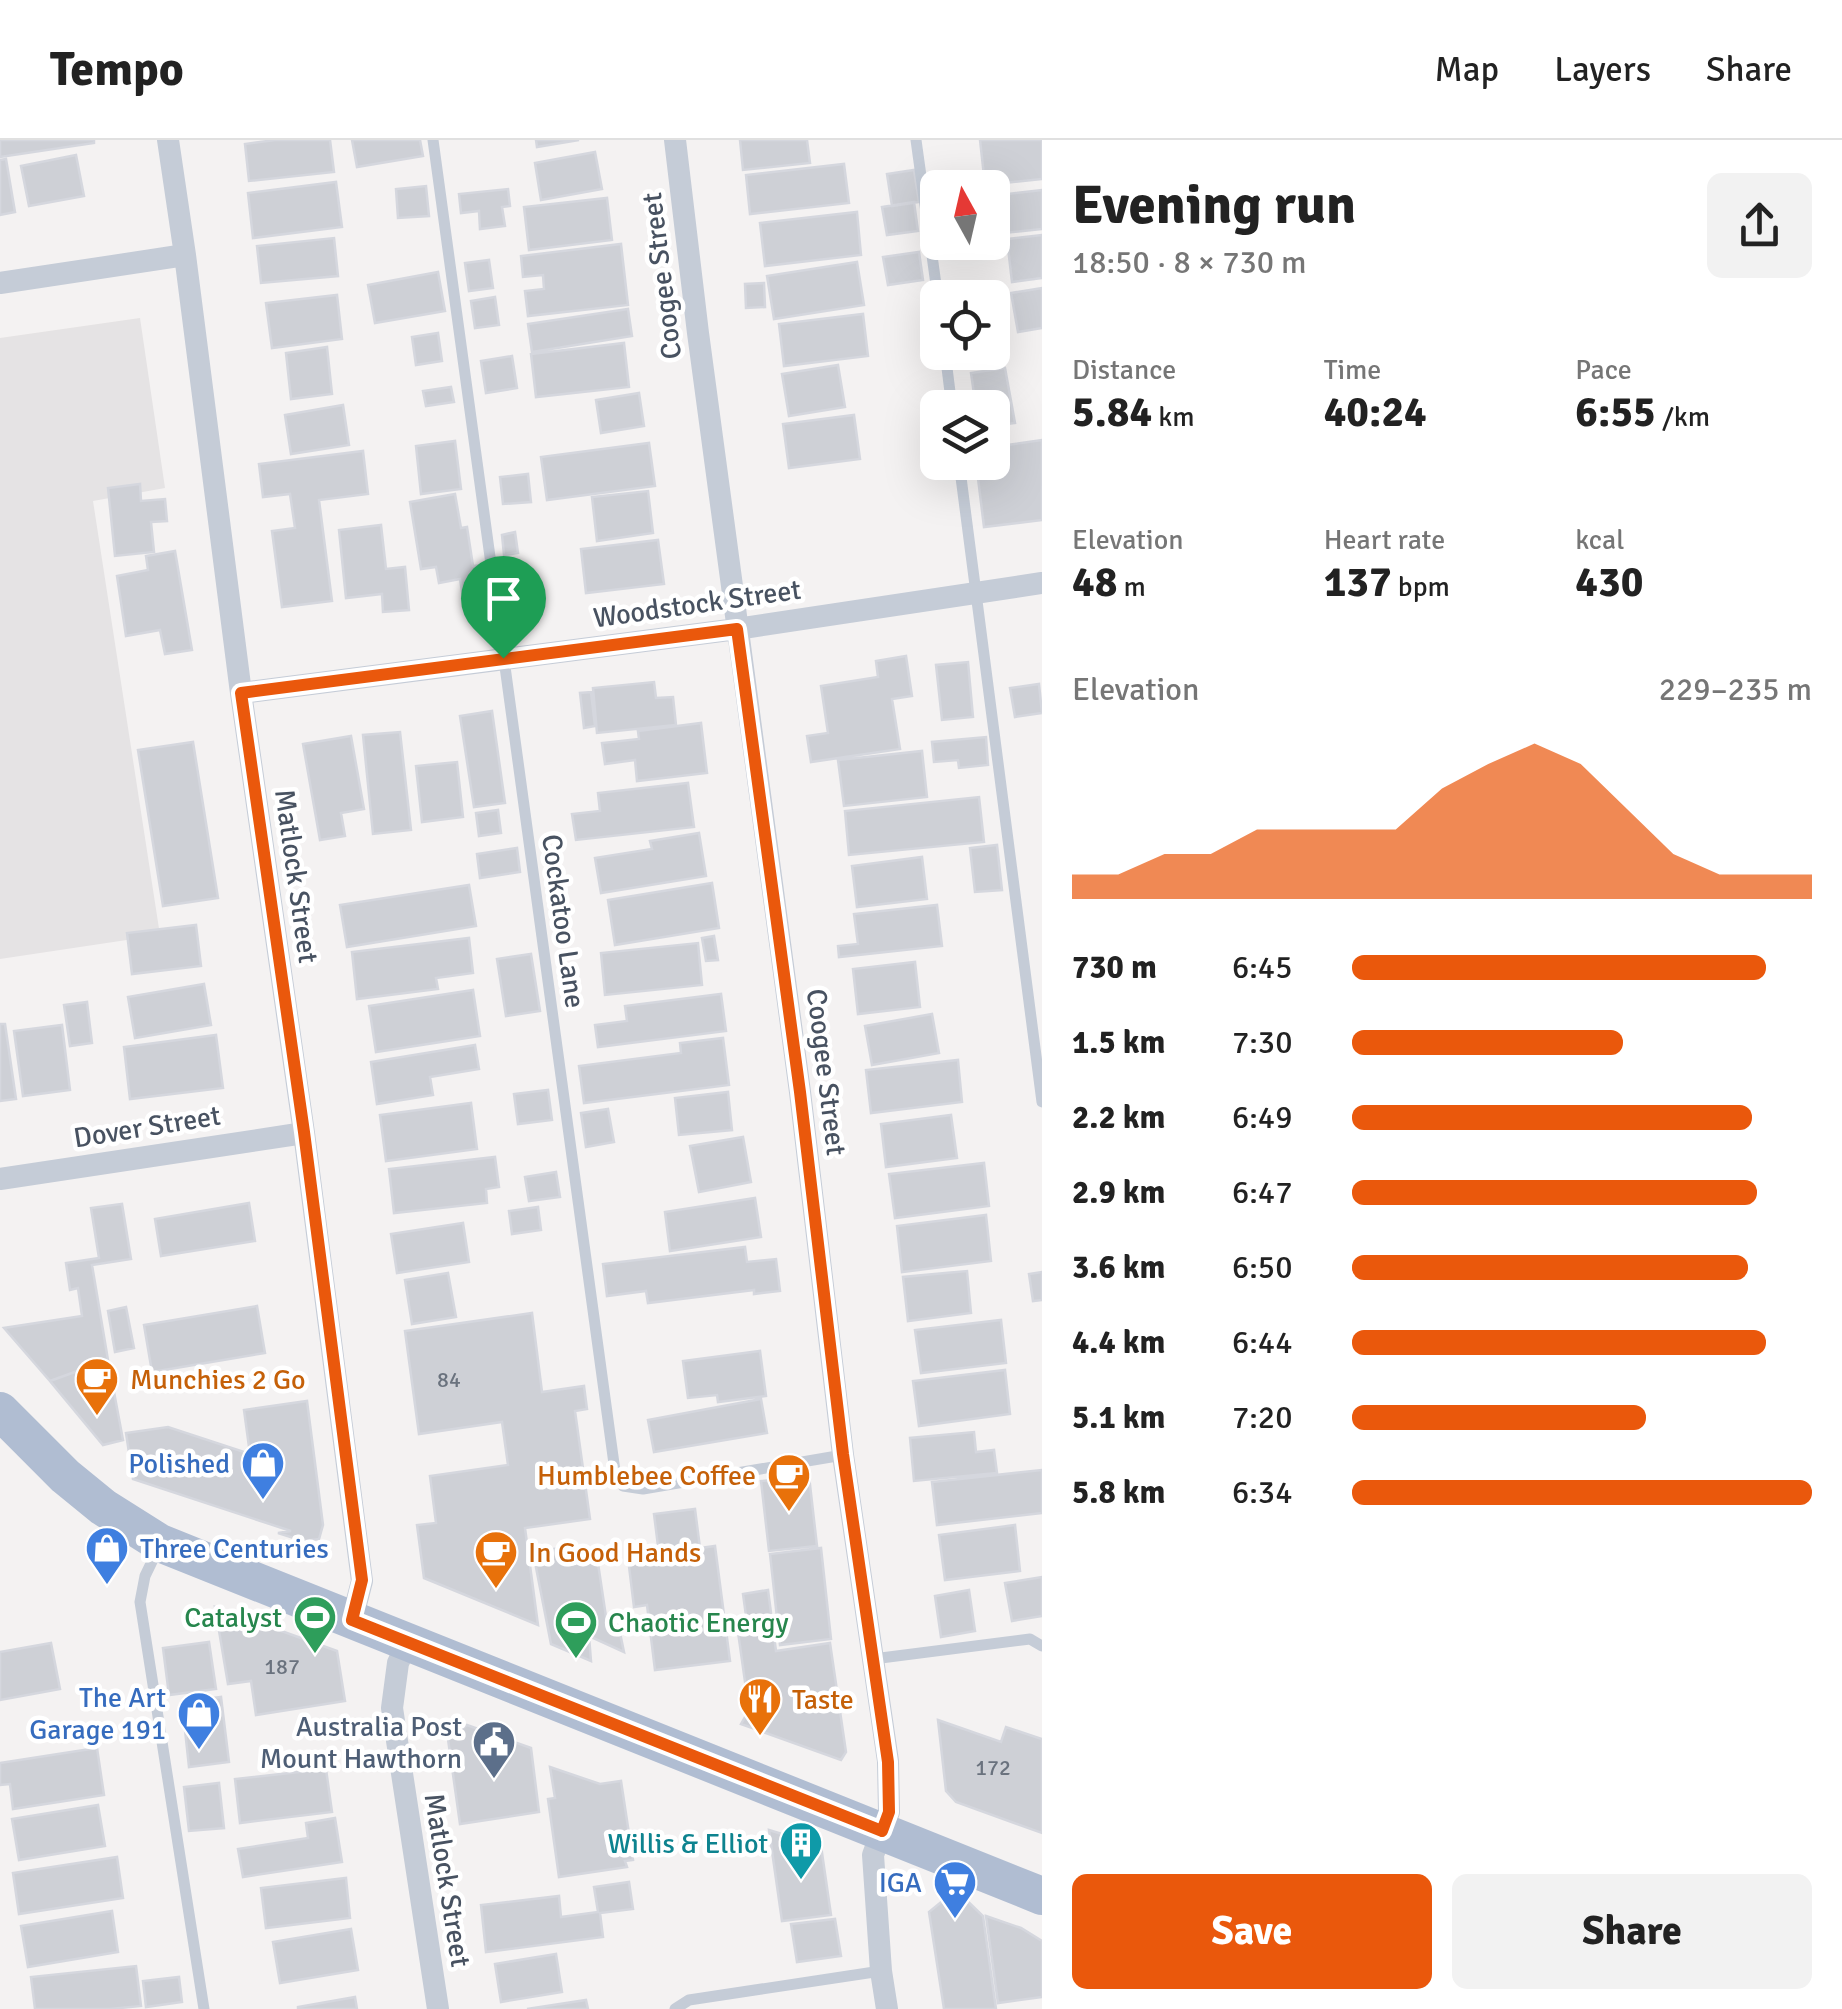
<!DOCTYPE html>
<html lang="en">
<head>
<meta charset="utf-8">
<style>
  :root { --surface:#fff; --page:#f2f2f2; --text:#222; --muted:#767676; --line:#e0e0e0; --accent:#ea580c }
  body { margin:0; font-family:Signika,sans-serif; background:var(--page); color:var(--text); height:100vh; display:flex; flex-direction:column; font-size:38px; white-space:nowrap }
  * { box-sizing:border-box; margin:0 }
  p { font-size:32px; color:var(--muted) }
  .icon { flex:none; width:55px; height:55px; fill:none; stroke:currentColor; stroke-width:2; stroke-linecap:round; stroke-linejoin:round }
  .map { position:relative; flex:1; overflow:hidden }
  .drawer { display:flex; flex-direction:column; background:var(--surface); width:800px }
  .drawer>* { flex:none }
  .needle { width:65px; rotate:352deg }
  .controls { position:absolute; left:920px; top:30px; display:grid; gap:20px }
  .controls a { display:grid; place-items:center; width:90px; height:90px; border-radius:15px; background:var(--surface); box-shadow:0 10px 40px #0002; font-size:50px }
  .pin { position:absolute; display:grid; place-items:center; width:85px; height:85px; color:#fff; margin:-102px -42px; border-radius:50% 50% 50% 0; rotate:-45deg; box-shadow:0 0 10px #0007 }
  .pin .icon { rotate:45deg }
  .round { display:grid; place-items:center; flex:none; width:105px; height:105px; border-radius:15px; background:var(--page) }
  .headline { display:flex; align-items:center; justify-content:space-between; height:170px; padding:0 30px }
  h1 { font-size:55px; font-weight:700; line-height:75px }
  .stats { display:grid; grid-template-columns:repeat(3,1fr); gap:15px; height:170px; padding:10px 30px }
  .stats div { display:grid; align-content:center }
  .stats b { font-size:42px; font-weight:700 }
  .stats small { font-size:28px; font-weight:400 }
  .stats p { font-size:28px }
  .chart { height:280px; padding:20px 30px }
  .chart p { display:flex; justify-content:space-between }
  .chart svg { width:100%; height:180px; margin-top:10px; fill:var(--accent); opacity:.7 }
  .button { display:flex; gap:20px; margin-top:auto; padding:20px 30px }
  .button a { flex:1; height:115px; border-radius:15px; background:var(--accent); color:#fff; font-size:40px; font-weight:700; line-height:115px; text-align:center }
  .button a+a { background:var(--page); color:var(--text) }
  ul { padding:0 30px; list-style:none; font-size:32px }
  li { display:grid; grid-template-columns:160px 120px 1fr; align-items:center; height:75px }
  li i { height:25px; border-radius:12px; background:var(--accent) }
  header { display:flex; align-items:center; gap:60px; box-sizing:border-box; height:140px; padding:0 50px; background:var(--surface); border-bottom:2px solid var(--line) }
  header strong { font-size:48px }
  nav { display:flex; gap:55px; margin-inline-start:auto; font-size:35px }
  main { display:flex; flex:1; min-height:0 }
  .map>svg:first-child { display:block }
  .education { fill:#e5e3e4 }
  .building { fill:#ced0d6; stroke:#d5d7de; stroke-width:2.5 }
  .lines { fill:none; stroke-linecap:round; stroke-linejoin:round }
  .lane { stroke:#c5ccd7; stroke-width:11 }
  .street { stroke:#c5ccd7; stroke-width:22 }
  .primary { stroke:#b0bdd2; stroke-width:38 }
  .route-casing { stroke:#fff; stroke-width:20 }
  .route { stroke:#ea580c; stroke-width:12 }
  .labels { text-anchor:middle; stroke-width:9; stroke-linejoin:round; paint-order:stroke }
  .number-label { font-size:22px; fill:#6a727e }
  .street-label { font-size:28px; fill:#485261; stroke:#fff }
  .food-label { font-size:28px; fill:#c56008; stroke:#fff; text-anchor:start }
  .shop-label { font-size:28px; fill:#366cbe; stroke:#fff; text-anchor:end }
  .leisure-label { font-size:28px; fill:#27864d; stroke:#fff; text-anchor:end }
  .service-label { font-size:28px; fill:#4e5e75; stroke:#fff; text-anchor:end }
  .culture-label { font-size:28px; fill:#0d838f; stroke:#fff; text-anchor:end }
</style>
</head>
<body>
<header>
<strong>Tempo</strong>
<nav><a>Map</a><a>Layers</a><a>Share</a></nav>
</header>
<main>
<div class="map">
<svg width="1042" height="1869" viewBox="0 0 1042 1869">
  <rect width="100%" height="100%" fill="#f4f2f2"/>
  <path class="education" d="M140,178L165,348L93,361L160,795L0,819V198Z"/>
  <path class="building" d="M0,0H94V3L0,17Z
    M275,0H330L334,32L249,41L245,4Z
    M352,0H420L423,16L357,27Z
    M536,0H579L537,7Z
    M740,0H807L810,23L743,30Z
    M980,0H1042V39L985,45Z
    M595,12L602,49L541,60L535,23Z
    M76,15L84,56L29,66L21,26Z
    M6,19L15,72L0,75V20Z
    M844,24L849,63L750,74L746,35Z
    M914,30L919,62L892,66L887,34Z
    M336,42L342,87L253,98L248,53Z
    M426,46L429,76L398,78L396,49Z
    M508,49L510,66L502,67L505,86L480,89L479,71L461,73L459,54Z
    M1042,50V89L1004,93L999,55Z
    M607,58L612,100L529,110L524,67Z
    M914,62L918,91L887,95L882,67Z
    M857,72L861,115L765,126L760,83Z
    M1042,95V138L1012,142L1007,99Z
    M334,98L338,136L261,143L257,106Z
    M621,104L628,165L528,176L525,151L544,149L543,135L523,137L521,116Z
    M919,112L923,140L888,145L883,117Z
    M489,120L493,148L469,151L465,123Z
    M857,122L864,165L774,179L767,136Z
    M438,132L445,171L375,183L368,145Z
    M764,143L765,167L746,168L745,144Z
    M1042,148V188L1018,192L1011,153Z
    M337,155L342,199L272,208L266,163Z
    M495,157L499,185L475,188L471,161Z
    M628,169L632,196L532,212L528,184Z
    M863,174L868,216L784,226L779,184Z
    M438,193L442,221L416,225L412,197Z
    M624,203L629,247L536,257L531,214Z
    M327,207L332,254L291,259L286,213Z
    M512,216L517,248L486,253L481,221Z
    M838,225L845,267L789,276L782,234Z
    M1005,228L1015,283L992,286V268H976L971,233Z
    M451,247L454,262L426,266L423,251Z
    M639,253L644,286L601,293L596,260Z
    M343,265L349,305L291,314L285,275Z
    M854,275L860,319L789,328L783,284Z
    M999,300L1000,306L1042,300V380L984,387L976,322H992V301Z
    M455,301L461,349L421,354L416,306Z
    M649,303L655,346L547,360L541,317Z
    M363,311L368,354L319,360L332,461L282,467L272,391L295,388L290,354L263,357L259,324Z
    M528,334L531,362L503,364L500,337Z
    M140,344L141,361L165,359L167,381L151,382L154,412L115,416L108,348Z
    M648,351L653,393L597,401L592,357Z
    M455,354L461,388L467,387L473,426L483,425L489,460L464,464L460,439L439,443L436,427L421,429L410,362Z
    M381,385L386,429L405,427L409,470L383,472L382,454L346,458L339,390Z
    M515,392L518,413L504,415L502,395Z
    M658,400L664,444L586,453L581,409Z
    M175,411L192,510L165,514L160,490L126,496L117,436L148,430L146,416Z
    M906,516L912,556L892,559L900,609L811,622L807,596L828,593L821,546L878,537L876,521Z
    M968,522L973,577L942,580L936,525Z
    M654,542L656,558L673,557L676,585L597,593L593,548Z
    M1039,544L1042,573L1015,577L1010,548Z
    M591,552L595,586L584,588L580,553Z
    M492,571L505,663L474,667L460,576Z
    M701,583L707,633L637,641L635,620L605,624L602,603L639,599L638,591Z
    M400,592L411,690L373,694L363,595Z
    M351,596L364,669L341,673L345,696L320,700L303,604Z
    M986,597L988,625L959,628L958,620L934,622L932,602Z
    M193,602L218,758L163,766L138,610Z
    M922,611L927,657L844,666L838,620Z
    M457,622L463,677L422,682L416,626Z
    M688,643L694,687L576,700L572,674L600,671L598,653Z
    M979,657L984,702L849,715L845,671Z
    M498,670L501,693L479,696L476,673Z
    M699,693L706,736L601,753L595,718L652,709L650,701Z
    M997,705L1002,750L975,752L970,708Z
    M517,708L520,732L480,738L477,714Z
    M922,717L927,759L857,767L852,726Z
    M712,743L719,788L615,805L608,760Z
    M469,745L476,786L347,807L340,765Z
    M937,765L942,806L839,817L838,806L858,804L854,774Z
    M196,785L201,826L132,834L127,793Z
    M714,796L718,820L706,821L702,798Z
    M469,798L473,833L436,838L438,849L357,859L352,812Z
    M698,803L702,845L605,855L601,813Z
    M531,814L540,871L506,876L497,819Z
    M915,822L920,867L858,874L853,829Z
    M204,844L211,885L135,898L128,857Z
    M473,850L480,896L376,912L369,866Z
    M721,854L726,891L598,907L595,885L627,881L625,866Z
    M87,862L92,903L70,906L64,865Z
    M932,874L939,913L872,925L865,886Z
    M0,884H5L16,959L0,961Z
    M62,885L70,950L23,956L14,891Z
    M216,895L223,948L130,959L124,907Z
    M723,898L729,945L584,963L579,926L681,913L680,903Z
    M475,905L479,929L430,937L433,955L377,964L371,922Z
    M958,920L962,962L871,973L866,930Z
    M548,950L552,980L518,984L514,954Z
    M728,952L732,990L679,995L675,958Z
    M471,963L477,1009L386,1021L380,975Z
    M608,969L614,1002L586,1007L581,973Z
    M951,975L957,1018L886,1027L881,984Z
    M743,997L751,1042L699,1052L690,1006Z
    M495,1017L499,1047L486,1049L487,1063L394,1073L389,1029Z
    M984,1023L989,1066L895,1078L889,1034Z
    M556,1032L560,1057L529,1061L525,1037Z
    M755,1058L761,1097L670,1111L665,1072Z
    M249,1063L255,1101L161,1116L155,1079Z
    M122,1064L131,1119L92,1125L108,1220L50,1241L4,1188L82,1176L78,1148L70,1150L66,1123L99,1118L91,1068Z
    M538,1067L541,1090L512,1094L509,1071Z
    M986,1075L991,1121L902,1132L897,1086Z
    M463,1083L469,1122L397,1133L391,1094Z
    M745,1107L747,1122L776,1119L780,1151L754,1154V1150L648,1163L646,1151L607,1156L603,1124Z
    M967,1131L971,1173L908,1181L903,1137Z
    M1042,1132V1160L1033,1161L1029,1134Z
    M448,1133L456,1177L412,1184L405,1140Z
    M257,1166L265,1213L152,1232L144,1185Z
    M126,1167L134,1208L115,1212L108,1171Z
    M532,1173L542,1252L584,1246L587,1269L575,1271L590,1379L525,1388L538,1485L424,1438L417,1385L436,1383L430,1336L508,1325L502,1282L419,1294L405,1191Z
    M1001,1180L1006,1223L921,1233L915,1190Z
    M760,1211L766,1256L718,1262L717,1255L688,1258L683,1221Z
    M108,1220L123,1300L103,1305L50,1241Z
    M1005,1230L1010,1274L919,1286L913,1241Z
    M761,1259L767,1293L654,1312L648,1280Z
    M307,1261L323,1385L319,1399L303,1401L278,1393L291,1391L133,1339L126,1293L168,1287L250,1314L244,1270Z
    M974,1292L976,1312L994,1310L997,1333L914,1341L910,1298Z
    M1042,1330V1373L937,1385L932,1342Z
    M809,1336L817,1406L769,1411L761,1341Z
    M695,1369L700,1408L715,1406L730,1521L655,1530L647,1465L634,1467L628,1418L659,1414L654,1374Z
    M1015,1385L1020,1431L945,1440L939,1395Z
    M574,1406L575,1413L596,1410L608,1490L619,1488L624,1512L589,1496L591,1521L551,1504L533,1412Z
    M821,1408L831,1499L780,1505L770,1414Z
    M1042,1437V1476L1012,1481L1005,1443Z
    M768,1450L776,1511L830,1503L846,1612L841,1620L741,1584L749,1570L738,1492L748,1490L743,1454Z
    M969,1450L975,1491L941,1497L935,1456Z
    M215,1467L337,1511L345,1561L256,1575L251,1541L228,1544Z
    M209,1502L216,1549L169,1555L163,1508Z
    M51,1503L60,1549L0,1560V1512Z
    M221,1557L229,1622L189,1627L182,1562Z
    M938,1580L1001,1602L1006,1587L1042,1599V1693L956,1662L946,1651Z
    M467,1585L531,1608L539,1672L460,1684L448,1599Z
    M97,1608L104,1655L13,1669L10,1644L0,1645V1623Z
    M550,1627L600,1644L621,1641L633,1720L625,1721L627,1727L559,1737L548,1659L555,1658Z
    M326,1629L332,1672L240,1683L235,1639Z
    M219,1643L224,1688L189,1691L184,1647Z
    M98,1665L105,1706L19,1720L12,1679Z
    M335,1678L342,1722L243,1737L238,1709L308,1698L306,1683Z
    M769,1690L821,1706L831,1775L782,1781Z
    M117,1717L123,1758L19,1774L13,1733Z
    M346,1738L350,1778L266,1788L261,1748Z
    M629,1742L633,1769L600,1773L603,1797L486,1812L481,1765L559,1756L561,1777L598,1772L594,1747Z
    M956,1750L983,1776L996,1869H944L929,1772Z
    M112,1771L118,1812L28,1827L21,1786Z
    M986,1776L1021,1788L1042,1801V1857L998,1863Z
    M835,1779L841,1816L797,1822L791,1784Z
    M351,1789L358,1830L280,1843L273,1802Z
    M556,1814L562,1852L501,1862L495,1824Z
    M136,1826L141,1866L110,1869H35L31,1837Z
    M179,1837L182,1862L146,1867L143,1841Z
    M355,1857L357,1869H298V1867Z
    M586,1860L588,1869H527Z"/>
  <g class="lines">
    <path class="lane" d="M433,0L615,1331L623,1346L643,1349L843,1315
      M916,0L938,159
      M945,212L952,268
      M959,322L1042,962
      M159,1407L145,1436L140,1462L204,1869
      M873,1519L1030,1499L1042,1506
      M675,1869L689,1860L881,1831"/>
    <path class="street" d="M168,0L185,115L241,553L304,993L362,1441L352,1480
      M675,0L698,193L800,952L843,1315L888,1621L889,1672L873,1715L881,1831L887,1869
      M0,143L185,115
      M241,553L737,489L1042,443
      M0,1039L304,993
      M408,1502L398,1523L392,1568L438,1869"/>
    <path class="primary" d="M0,1271L65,1336L103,1367L160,1403L1042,1756"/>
  </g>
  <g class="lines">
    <g class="route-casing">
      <path id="route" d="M737,489L800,952L843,1314L888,1622L889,1672L882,1691L352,1480L362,1440L304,992L241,553Z"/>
    </g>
    <use href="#route" class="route"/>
  </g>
  <defs>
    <g id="cafe-pin" transform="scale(2.25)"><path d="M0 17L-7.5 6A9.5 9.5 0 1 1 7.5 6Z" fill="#e8710a" stroke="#fff"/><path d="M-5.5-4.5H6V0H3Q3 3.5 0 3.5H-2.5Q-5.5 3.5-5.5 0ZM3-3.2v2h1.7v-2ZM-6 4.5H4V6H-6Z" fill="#fff"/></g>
    <g id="shop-pin" transform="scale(2.25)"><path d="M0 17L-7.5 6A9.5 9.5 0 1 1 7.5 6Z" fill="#3f7fe0" stroke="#fff"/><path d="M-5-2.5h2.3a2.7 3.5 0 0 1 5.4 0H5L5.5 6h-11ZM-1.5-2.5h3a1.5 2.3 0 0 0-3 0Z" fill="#fff"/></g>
    <g id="stadium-pin" transform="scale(2.25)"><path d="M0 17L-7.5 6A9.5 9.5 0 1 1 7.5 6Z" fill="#2e9e5b" stroke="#fff"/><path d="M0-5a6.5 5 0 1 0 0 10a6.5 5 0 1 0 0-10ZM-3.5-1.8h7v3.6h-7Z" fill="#fff"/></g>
    <g id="restaurant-pin" transform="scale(2.25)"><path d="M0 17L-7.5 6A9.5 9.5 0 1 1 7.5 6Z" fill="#e8710a" stroke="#fff"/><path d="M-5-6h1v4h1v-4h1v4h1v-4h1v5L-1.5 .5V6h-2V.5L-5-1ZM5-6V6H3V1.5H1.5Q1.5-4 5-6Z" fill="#fff"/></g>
    <g id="civic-pin" transform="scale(2.25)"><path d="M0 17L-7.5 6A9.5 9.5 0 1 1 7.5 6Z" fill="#5c6f8a" stroke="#fff"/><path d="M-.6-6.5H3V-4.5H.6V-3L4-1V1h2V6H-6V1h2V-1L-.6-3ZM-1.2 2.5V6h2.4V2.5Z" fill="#fff"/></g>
    <g id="building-pin" transform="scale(2.25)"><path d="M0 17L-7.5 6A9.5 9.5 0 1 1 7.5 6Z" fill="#0f9aa8" stroke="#fff"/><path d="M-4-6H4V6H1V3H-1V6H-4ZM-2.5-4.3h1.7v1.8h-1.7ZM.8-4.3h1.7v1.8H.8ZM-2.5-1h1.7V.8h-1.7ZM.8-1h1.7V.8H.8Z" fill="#fff"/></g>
    <g id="supermarket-pin" transform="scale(2.25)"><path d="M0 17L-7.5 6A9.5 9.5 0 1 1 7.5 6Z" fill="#3f7fe0" stroke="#fff"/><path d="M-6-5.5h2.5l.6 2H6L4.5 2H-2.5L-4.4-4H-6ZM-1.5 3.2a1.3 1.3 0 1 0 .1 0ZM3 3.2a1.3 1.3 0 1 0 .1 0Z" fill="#fff"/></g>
  </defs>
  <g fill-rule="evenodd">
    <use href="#cafe-pin" x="97" y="1239"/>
    <use href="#shop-pin" x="263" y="1323"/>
    <use href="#cafe-pin" x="789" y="1335"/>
    <use href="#shop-pin" x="107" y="1408"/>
    <use href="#cafe-pin" x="496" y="1412"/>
    <use href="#stadium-pin" x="315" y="1477"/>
    <use href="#stadium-pin" x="576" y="1482"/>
    <use href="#restaurant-pin" x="760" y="1559"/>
    <use href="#shop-pin" x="199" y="1573"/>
    <use href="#civic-pin" x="494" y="1602"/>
    <use href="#building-pin" x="801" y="1703"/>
    <use href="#supermarket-pin" x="955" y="1742"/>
  </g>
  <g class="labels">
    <g class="number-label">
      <text x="449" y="1247">84</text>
      <text x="282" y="1534">187</text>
      <text x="993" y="1635">172</text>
    </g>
    <g class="street-label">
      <text transform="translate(661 136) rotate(-97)" y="10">Coogee Street</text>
      <text transform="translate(697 463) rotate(-8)" y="10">Woodstock Street</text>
      <text transform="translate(297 736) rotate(82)" y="10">Matlock Street</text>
      <text transform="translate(564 781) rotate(82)" y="10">Cockatoo Lane</text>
      <text transform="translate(827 932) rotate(83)" y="10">Coogee Street</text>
      <text transform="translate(147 986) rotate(-9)" y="10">Dover Street</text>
      <text transform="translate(448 1740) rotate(81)" y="10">Matlock Street</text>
    </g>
    <g class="food-label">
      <text x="130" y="1249">Munchies 2 Go</text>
      <text x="756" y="1345" text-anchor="end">Humblebee Coffee</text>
      <text x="528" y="1422">In Good Hands</text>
      <text x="792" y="1569">Taste</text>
    </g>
    <g class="shop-label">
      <text x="230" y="1333">Polished</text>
      <text x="140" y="1418" text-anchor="start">Three Centuries</text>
      <text x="166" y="1567">The Art<tspan x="166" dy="32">Garage 191</tspan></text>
      <text x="922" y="1752">IGA</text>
    </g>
    <g class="leisure-label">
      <text x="282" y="1487">Catalyst</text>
      <text x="608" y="1492" text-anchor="start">Chaotic Energy</text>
    </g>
    <g class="service-label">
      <text x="462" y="1596">Australia Post<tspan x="462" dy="32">Mount Hawthorn</tspan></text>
    </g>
    <g class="culture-label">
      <text x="768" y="1713">Willis &amp; Elliot</text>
    </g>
  </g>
</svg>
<div class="controls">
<a><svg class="needle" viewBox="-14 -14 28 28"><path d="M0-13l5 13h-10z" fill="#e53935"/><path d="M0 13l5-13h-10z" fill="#767676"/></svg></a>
<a><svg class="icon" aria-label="locate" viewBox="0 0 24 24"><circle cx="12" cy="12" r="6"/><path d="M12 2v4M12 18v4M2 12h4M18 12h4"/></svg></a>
<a><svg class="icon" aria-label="layers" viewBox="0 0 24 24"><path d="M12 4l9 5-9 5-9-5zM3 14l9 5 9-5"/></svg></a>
</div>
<div class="pin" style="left:503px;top:518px;background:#1e9e55"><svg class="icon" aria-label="arrive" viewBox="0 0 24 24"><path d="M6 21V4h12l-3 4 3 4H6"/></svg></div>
</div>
<section class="drawer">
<div class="headline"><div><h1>Evening run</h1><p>18:50 · 8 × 730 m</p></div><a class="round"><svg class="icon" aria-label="share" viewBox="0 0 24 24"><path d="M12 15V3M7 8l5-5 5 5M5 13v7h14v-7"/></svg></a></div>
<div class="stats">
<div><p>Distance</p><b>5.84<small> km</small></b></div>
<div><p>Time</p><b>40:24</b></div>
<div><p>Pace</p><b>6:55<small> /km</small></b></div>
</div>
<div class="stats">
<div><p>Elevation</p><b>48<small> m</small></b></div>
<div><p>Heart rate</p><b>137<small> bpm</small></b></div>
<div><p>kcal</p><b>430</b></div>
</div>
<div class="chart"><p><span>Elevation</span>229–235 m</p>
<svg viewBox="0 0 160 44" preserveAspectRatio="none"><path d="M0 44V38L10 38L20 33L30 33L40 27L50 27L60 27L70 27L80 17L90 11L100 6L110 11L120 22L130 33L140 38L150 38L160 38V44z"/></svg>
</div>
<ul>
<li><b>730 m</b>6:45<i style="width:90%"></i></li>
<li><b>1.5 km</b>7:30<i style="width:59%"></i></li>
<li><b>2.2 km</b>6:49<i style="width:87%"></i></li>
<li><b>2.9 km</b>6:47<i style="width:88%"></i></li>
<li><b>3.6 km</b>6:50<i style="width:86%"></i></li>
<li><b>4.4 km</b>6:44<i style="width:90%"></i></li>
<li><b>5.1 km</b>7:20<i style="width:64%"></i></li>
<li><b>5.8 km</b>6:34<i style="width:100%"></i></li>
</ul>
<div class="button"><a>Save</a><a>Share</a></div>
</section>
</main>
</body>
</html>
